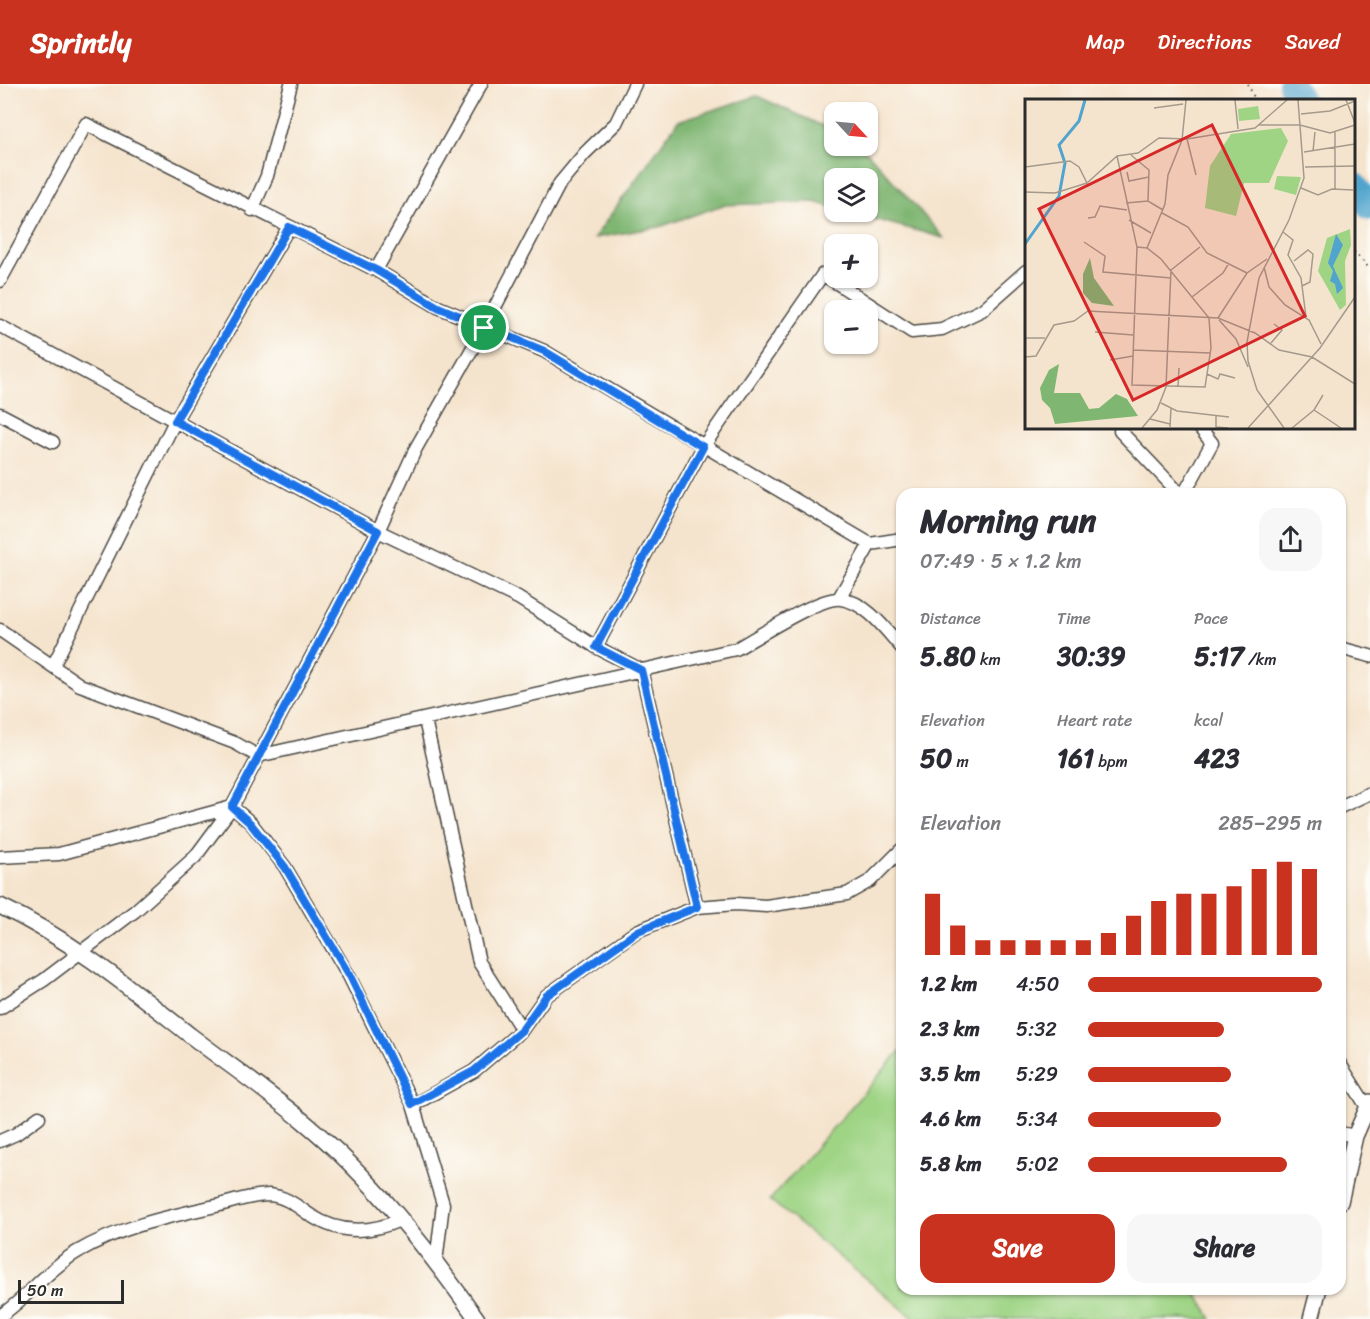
<!DOCTYPE html>
<html lang="en">
<head>
<meta charset="utf-8">
<style>
  :root { --surface:#fff; --page:#f7f7f7; --text:#2b2b33; --muted:#7c7c81; --accent:#c8321e }
  body { margin:0; font-family:Sriracha,sans-serif; background:var(--page); color:var(--text); height:100vh; display:flex; flex-direction:column; font-size:22px; white-space:nowrap }
  * { box-sizing:border-box; margin:0 }
  p { font-size:20px; color:var(--muted) }
  .icon { flex:none; width:33px; height:33px; fill:none; stroke:currentColor; stroke-width:2; stroke-linecap:round; stroke-linejoin:round }
  .map { position:relative; flex:1; overflow:hidden }
  .drawer { position:absolute; left:896px; top:404px; width:450px; height:807px; display:flex; flex-direction:column; background:var(--surface); border-radius:18px; box-shadow:0 2px 4px #0004 }
  .drawer>* { flex:none }
  .needle { width:39px; rotate:116deg }
  .fabs { position:absolute; left:824px; top:18px; display:grid; gap:12px }
  .fabs a { display:grid; place-items:center; width:54px; height:54px; border-radius:12px; background:var(--surface); box-shadow:0 2px 4px #0004; font-size:30px }
  .scale { position:absolute; left:18px; bottom:15px; width:106px; box-sizing:border-box; padding-left:6px; border:3px solid #2b2b2b; border-top:0; font-size:16px; line-height:21px; white-space:nowrap; color:#2b2b2b; -webkit-text-stroke:4px #fdfcf7; paint-order:stroke }
  .pin { position:absolute; display:grid; place-items:center; width:51px; height:51px; color:#fff; margin:-26px; border:3px solid #fff; border-radius:50%; box-shadow:0 2px 6px #0007 }
  .round { display:grid; place-items:center; flex:none; width:63px; height:63px; border-radius:18px; background:var(--page) }
  .overview { display:flex; align-items:center; justify-content:space-between; height:102px; padding:0 24px }
  h1 { font-size:33px; font-weight:700; line-height:45px }
  .metrics { display:grid; grid-template-columns:repeat(3,1fr); gap:9px; height:102px; padding:6px 24px }
  .metrics div { display:grid; align-content:center }
  .metrics b { font-size:26px; font-weight:700 }
  .metrics small { font-size:16px; font-weight:400 }
  .metrics p { font-size:16px }
  .chart { height:168px; padding:12px 24px }
  .chart p { display:flex; justify-content:space-between }
  .chart svg { width:100%; height:108px; margin-top:6px; stroke:var(--accent); stroke-width:6 }
  .cta { display:flex; gap:12px; margin-top:auto; padding:12px 24px }
  .cta a { flex:1; height:69px; border-radius:18px; background:var(--accent); color:#fff; font-size:24px; font-weight:700; line-height:69px; text-align:center }
  .cta a+a { background:var(--page); color:var(--text) }
  ul { padding:0 24px; list-style:none; font-size:20px }
  li { display:grid; grid-template-columns:96px 72px 1fr; align-items:center; height:45px }
  li i { height:15px; border-radius:8px; background:var(--accent) }
  header { display:flex; align-items:center; gap:36px; box-sizing:border-box; height:84px; padding:0 30px; background:var(--accent); color:#fff }
  header strong { font-size:28px }
  nav { display:flex; gap:33px; margin-inline-start:auto; font-size:21px }
  .map>svg:first-child { display:block }
  .green { fill:#9fd485; stroke:#658058; stroke-width:1.5 }
  .forest { fill:#7fb672; stroke:#55704e; stroke-width:1.5 }
  .lines { fill:none; stroke-linecap:round; stroke-linejoin:round }
  .river { stroke:#51a4cd; stroke-width:26 }
  .minor-casing { stroke:#494743; stroke-width:15 }
  .tertiary-casing { stroke:#494743; stroke-width:18 }
  .path { stroke:#494743; stroke-width:2; stroke-dasharray:1.5 4.5; stroke-linecap:butt }
  .minor { stroke:#fff; stroke-width:12 }
  .tertiary { stroke:#fff; stroke-width:15 }
  .route-casing { stroke:#fff; stroke-width:12 }
  .route { stroke:#1a73e8; stroke-width:8 }
  .inset-river { fill:none; stroke:#51a4cd; stroke-width:3 }
  .inset-road { fill:none; stroke:#a49a8c; stroke-width:1.5 }
  .view { fill:#d62828; fill-opacity:0.15; stroke:#d62828; stroke-width:3 }
  .inset-edge { fill:none; stroke:#2b2b2b; stroke-width:3 }
</style>
</head>
<body>
<header>
<strong>Sprintly</strong>
<nav><a>Map</a><a>Directions</a><a>Saved</a></nav>
</header>
<div class="map">
<svg width="1370" height="1235" viewBox="0 0 1370 1235">
  <rect width="100%" height="100%" fill="#fdfcf7"/>
  <filter id="ink" filterUnits="userSpaceOnUse"><feTurbulence type="fractalNoise" baseFrequency=".0167" numOctaves="2"/><feDisplacementMap in="SourceGraphic" scale="12" xChannelSelector="R" yChannelSelector="G"/><feConvolveMatrix kernelMatrix="1 2 1 2 8 2 1 2 1" color-interpolation-filters="sRGB"/></filter>
  <filter id="wash" filterUnits="userSpaceOnUse"><feTurbulence type="fractalNoise" baseFrequency=".008" numOctaves="4" result="noise"/><feDisplacementMap in="SourceGraphic" scale="24" xChannelSelector="R" yChannelSelector="G"/><feGaussianBlur stdDeviation="1.35" result="paint"/><feColorMatrix in="noise" values="0 0 0 0 0 0 0 0 0 0 0 0 0 0 0 0 0 1.4 0 .05"/><feComposite in="paint" operator="in"/></filter>
  <g filter="url(#wash)">
    <rect width="100%" height="100%" fill="#f5e4cd"/>
    <path class="green" d="M901,966L902,1204L1194,1205L1212,1235H915L770,1116Z"/>
    <path class="forest" d="M757,12L834,47V62H856L868,69L944,154L848,128H867V94H834V124L815,118L723,121L659,143L594,154L678,37Z"/>
    <g class="lines">
      <path class="river" d="M1291,0L1301,16
        M1354,101L1370,123"/>
    </g>
  </g>
  <g filter="url(#ink)">
    <g class="lines">
      <g class="minor-casing">
        <path id="minor" d="M252,126L267,92L291,0
          M376,186L481,0
          M0,197L86,40L376,186L438,223L544,267L870,460
          M0,242L378,447L518,514L596,563L641,586L697,823
          M0,330L53,358
          M1120,347L1180,410
          M1184,410L1212,359L1200,344
          M839,514L870,460L902,455
          M0,546L80,601L235,659L258,672L736,565C756,554 820,512 841,515C866,518 886,546 902,564
          M596,563L703,363L823,190L912,248L942,245L982,226L1026,187
          M1340,564L1370,572
          M53,582L175,337L289,143
          M425,636L479,878L522,946
          M232,723L251,739L285,783L349,892L413,1021L443,1120L436,1178
          M1340,723L1370,709
          M0,773L59,770L232,723
          M0,924L44,896L135,827L195,773L232,723L378,447L416,364L484,244L560,99L585,69L616,39L635,0
          M1340,980L1367,1023
          M413,1021L474,987L522,946L546,912L637,847L697,823L736,820L766,822L847,810L870,797L902,765
          M1340,1049L1355,1052
          M0,1057L16,1050L39,1033
          M0,1232C28,1213 48,1185 77,1168C121,1142 171,1132 220,1121C235,1117 253,1111 269,1111C285,1112 297,1122 310,1131C339,1150 369,1150 400,1136"/>
      </g>
      <g class="tertiary-casing">
        <path id="tertiary" d="M0,822C72,856 129,903 191,952C228,980 267,1007 303,1037C371,1093 427,1164 477,1235
          M1340,1118L1355,1052L1370,1018
          M1311,1235L1319,1204"/>
      </g>
      <path class="path" d="M1248,0L1255,16
        M1354,168L1370,185"/>
      <use href="#minor" class="minor"/>
      <use href="#tertiary" class="tertiary"/>
    </g>
  </g>
  <g class="lines" filter="url(#ink)">
    <g class="route-casing">
      <path id="route" d="M289,143L376,186L438,223L544,267L703,363L596,563L641,586L697,823L638,847L546,912L522,946L474,987L412,1020L350,892L285,783L250,739L232,723L378,447L175,337Z"/>
    </g>
    <use href="#route" class="route"/>
  </g>
  <g transform="translate(1025 15)">
    <rect width="330" height="330" fill="#f5e4cd"/>
    <path d="M233,7L235,20L214,22L213,10ZM256,29L263,42L244,84H219L211,117L180,109L185,67L206,35ZM252,77L276,78L271,96L249,90ZM325,130L326,146L320,162L321,206L315,211L293,172L302,139Z" fill="#9fd485"/>
    <path d="M65,159L69,179L89,207L67,204L58,194V175ZM34,265L29,294H55L64,310L74,309L91,295L102,300L113,317L30,325L25,309L17,301L15,289L24,271Z" fill="#7fb672"/>
    <path d="M311,135L318,146L308,167L318,189L312,195L310,185L305,182L308,172L303,164Z" fill="#51a4cd"/>
    <path class="inset-river" d="M0,145L34,97L40,64L34,46L54,22L60,1"/>
    <path class="inset-road" d="M210,1L213,30M321,1L330,24M129,9L158,5M276,15L305,12L330,2M233,26H275L305,34L330,26M310,33V90M162,40L171,76M288,52L290,33M279,53L330,45M106,56L124,71L123,102M92,57L112,148L107,286L180,288L186,249L184,219L136,160L122,149L112,148M0,68L45,62L54,68L62,84L92,57L113,54L134,39L162,40L230,29L262,1M280,68L330,67M102,73L104,82L124,78M276,89L293,96L307,90L328,91M0,93L30,94L62,84M101,104L123,102L138,111M137,114L163,128L182,154L222,174M63,119L70,118L75,107L102,111M104,121L126,134M258,133L268,141L263,156L276,179L281,218M59,143L80,157L78,173L146,179M122,149L140,105L143,76L157,41L161,1M269,162L283,151L288,155L285,183L277,187M239,168L244,188L260,206L284,221L296,245M167,198L198,174L204,164M193,219L222,174L242,160M194,221L211,240L223,268M70,233L108,236M0,239H20M246,244L257,231L249,225M108,251L185,254M0,258L11,257L29,226L49,222L63,212L193,219L230,234L254,251L287,258L330,285M85,261L108,257M182,275L193,280L195,275L210,279M153,288L154,269M136,304L152,312L204,318M289,311L316,329M191,317V328L203,329M125,320L145,325M145,328L146,309M117,329L132,311L141,288L146,171L175,148M223,329L295,249L330,198M259,329L232,291L223,262L222,243L234,179L264,121L279,79L273,1M267,329L289,311L298,296"/>
    <path class="view" d="M187,26L280,217L108,301L14,110Z"/>
    <rect width="330" height="330" class="inset-edge"/>
  </g>
</svg>
<div class="fabs">
<a><svg class="needle" viewBox="-14 -14 28 28"><path d="M0-13l5 13h-10z" fill="#e53935"/><path d="M0 13l5-13h-10z" fill="#7c7c81"/></svg></a>
<a><svg class="icon" aria-label="layers" viewBox="0 0 24 24"><path d="M12 4l9 5-9 5-9-5zM3 14l9 5 9-5"/></svg></a>
<a>+</a>
<a>−</a>
</div>
<div class="scale">50 m</div>
<div class="pin" style="left:484px;top:244px;background:#1e9e55"><svg class="icon" aria-label="arrive" viewBox="0 0 24 24"><path d="M6 21V4h12l-3 4 3 4H6"/></svg></div>
<section class="drawer">
<div class="overview"><div><h1>Morning run</h1><p>07:49 · 5 × 1.2 km</p></div><a class="round"><svg class="icon" aria-label="share" viewBox="0 0 24 24"><path d="M12 15V3M7 8l5-5 5 5M5 13v7h14v-7"/></svg></a></div>
<div class="metrics">
<div><p>Distance</p><b>5.80<small> km</small></b></div>
<div><p>Time</p><b>30:39</b></div>
<div><p>Pace</p><b>5:17<small> /km</small></b></div>
</div>
<div class="metrics">
<div><p>Elevation</p><b>50<small> m</small></b></div>
<div><p>Heart rate</p><b>161<small> bpm</small></b></div>
<div><p>kcal</p><b>423</b></div>
</div>
<div class="chart"><p><span>Elevation</span>285–295 m</p>
<svg viewBox="0 0 160 44" preserveAspectRatio="none"><path d="M5 44V19M15 44V32M25 44V38M35 44V38M45 44V38M55 44V38M65 44V38M75 44V35M85 44V28M95 44V22M105 44V19M115 44V19M125 44V16M135 44V9M145 44V6M155 44V9"/></svg>
</div>
<ul>
<li><b>1.2 km</b>4:50<i style="width:100%"></i></li>
<li><b>2.3 km</b>5:32<i style="width:58%"></i></li>
<li><b>3.5 km</b>5:29<i style="width:61%"></i></li>
<li><b>4.6 km</b>5:34<i style="width:57%"></i></li>
<li><b>5.8 km</b>5:02<i style="width:85%"></i></li>
</ul>
<div class="cta"><a>Save</a><a>Share</a></div>
</section>
</div>
</body>
</html>
